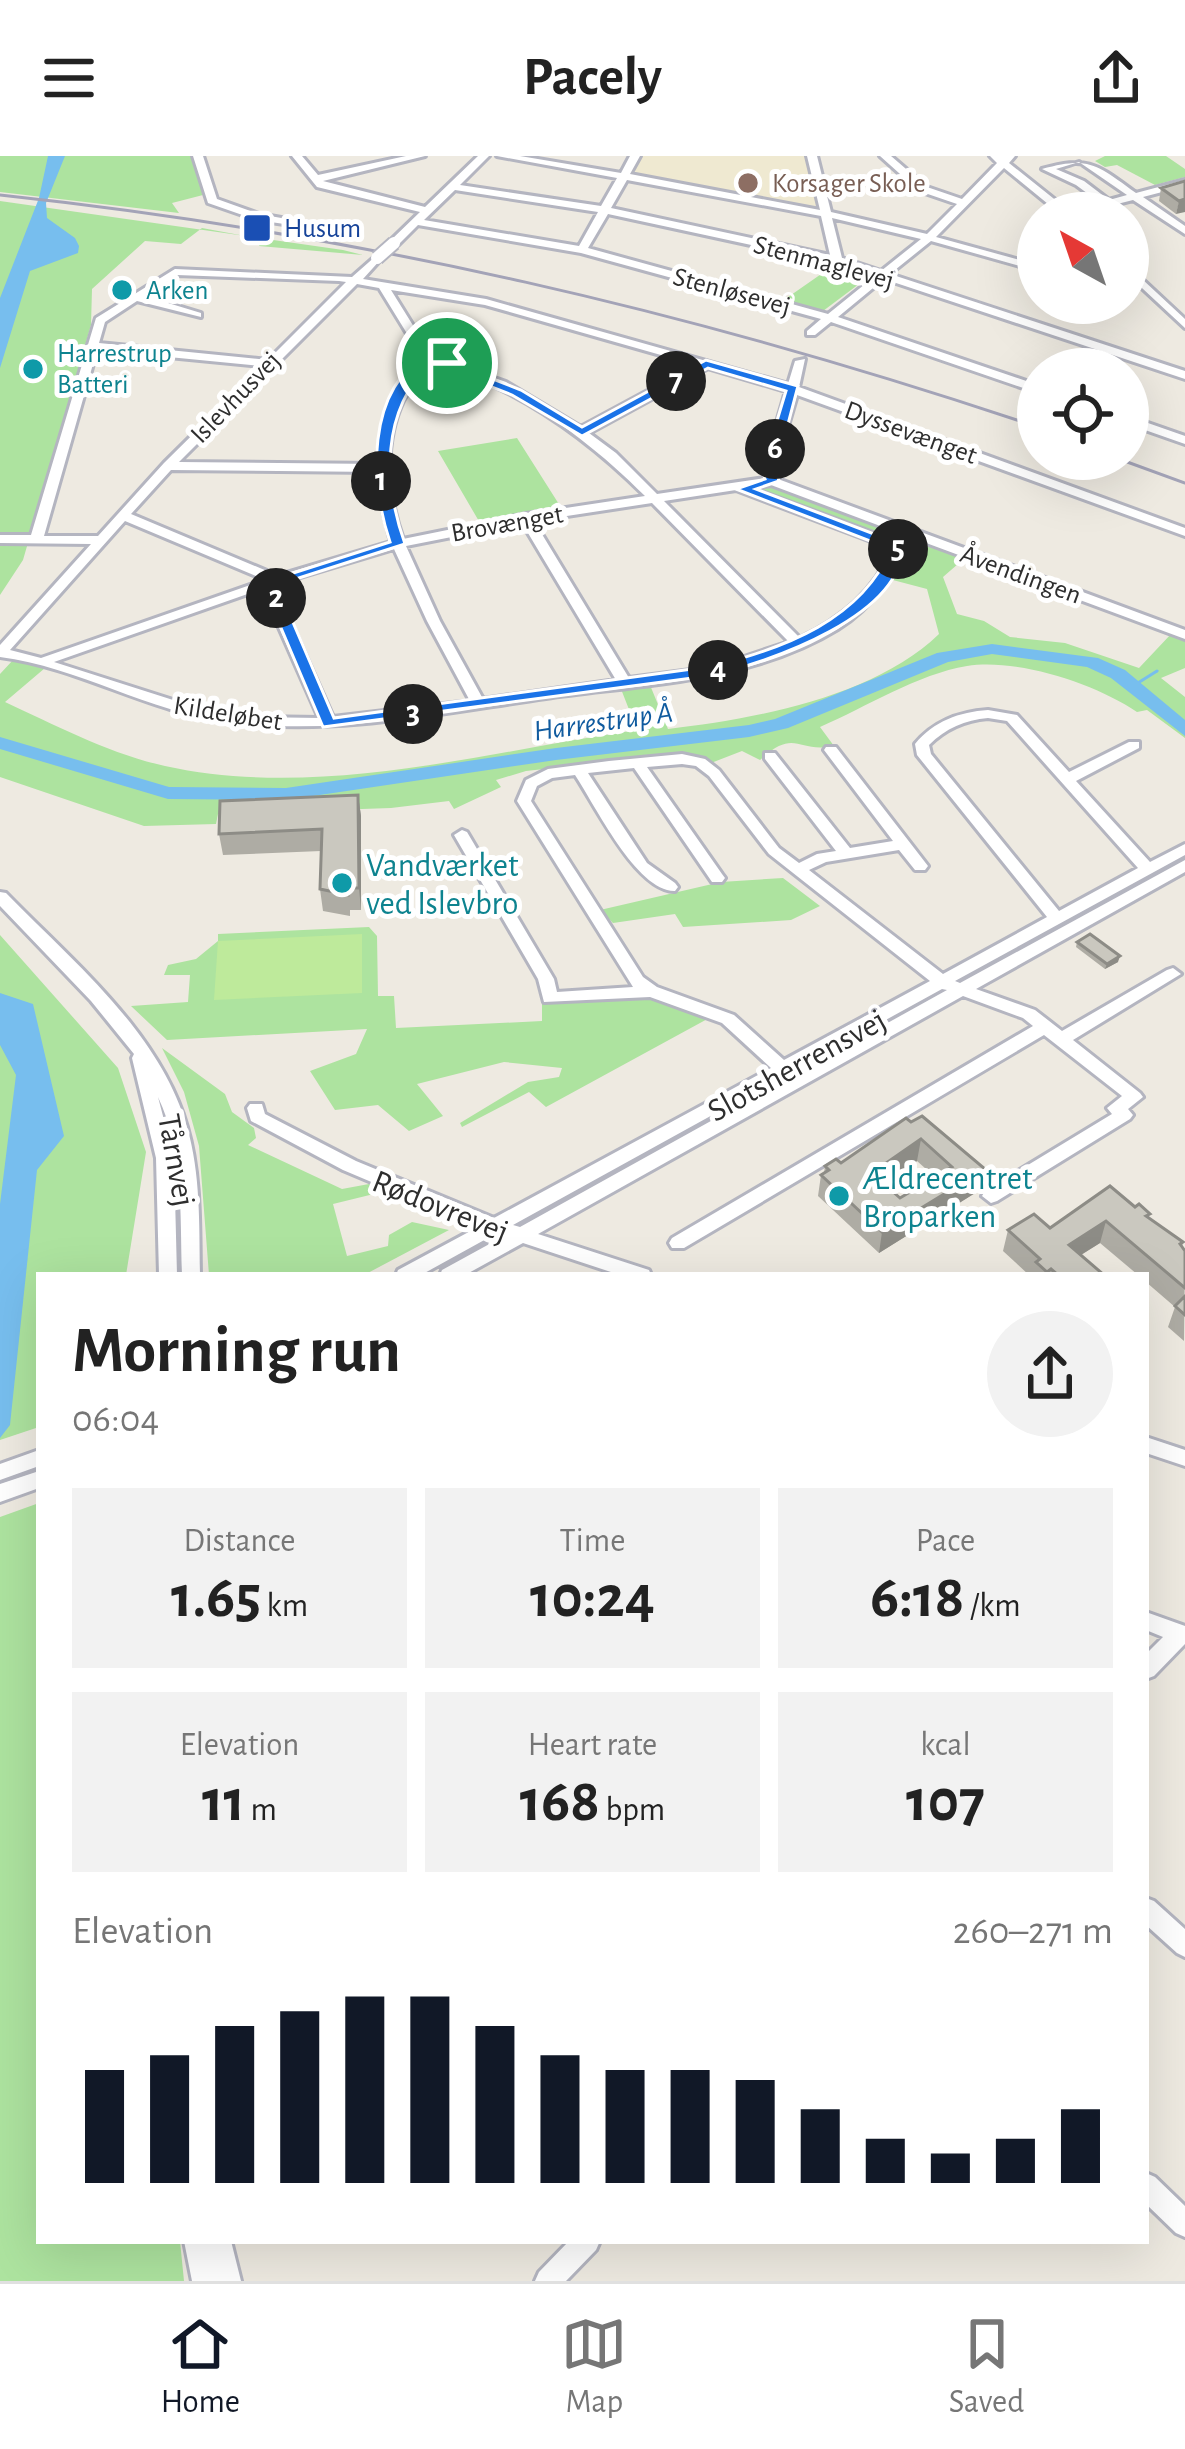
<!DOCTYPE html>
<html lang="en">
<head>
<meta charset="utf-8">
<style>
  :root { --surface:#fff; --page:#f2f2f2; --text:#222; --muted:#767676; --line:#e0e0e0; --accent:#111827 }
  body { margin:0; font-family:"Alegreya Sans",sans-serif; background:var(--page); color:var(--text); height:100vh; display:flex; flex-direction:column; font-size:45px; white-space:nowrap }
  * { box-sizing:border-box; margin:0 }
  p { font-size:39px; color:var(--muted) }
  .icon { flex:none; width:66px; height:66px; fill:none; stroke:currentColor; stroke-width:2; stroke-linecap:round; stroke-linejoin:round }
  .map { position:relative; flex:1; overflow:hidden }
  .side { position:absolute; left:36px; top:1116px; width:1113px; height:972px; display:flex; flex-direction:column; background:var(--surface); border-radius:0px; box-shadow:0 12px 48px #0002 }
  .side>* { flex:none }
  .needle { width:78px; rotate:320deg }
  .fabs { position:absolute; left:1017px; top:36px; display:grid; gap:24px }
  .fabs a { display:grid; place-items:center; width:132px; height:132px; border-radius:50%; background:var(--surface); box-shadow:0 12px 48px #0002; font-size:60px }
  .pin { position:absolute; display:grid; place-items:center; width:102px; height:102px; color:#fff; margin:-51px; border:6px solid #fff; border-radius:50%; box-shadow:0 3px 12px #0007 }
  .km { position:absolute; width:60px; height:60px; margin:-30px; border-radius:50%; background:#222; color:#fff; font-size:33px; line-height:60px; text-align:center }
  .round { display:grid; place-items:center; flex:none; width:126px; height:126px; border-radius:63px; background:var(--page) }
  .summary { display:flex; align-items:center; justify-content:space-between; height:204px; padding:0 36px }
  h1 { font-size:66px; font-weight:600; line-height:90px }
  .figures { display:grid; grid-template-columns:repeat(3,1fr); gap:18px; height:204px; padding:12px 36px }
  .figures div { display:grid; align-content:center; border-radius:0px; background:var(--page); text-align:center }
  .figures b { font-size:60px; font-weight:600 }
  .figures small { font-size:33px; font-weight:400 }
  .figures p { font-size:33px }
  .chart { height:336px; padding:24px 36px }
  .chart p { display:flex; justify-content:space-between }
  .chart svg { width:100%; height:216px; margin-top:12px; stroke:var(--accent); stroke-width:6 }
  header { display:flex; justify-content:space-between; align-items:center; height:156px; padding:0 36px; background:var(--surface); font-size:54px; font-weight:600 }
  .dock { display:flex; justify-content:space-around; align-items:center; height:168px; border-top:3px solid var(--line); background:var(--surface); font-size:33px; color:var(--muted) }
  .dock a { display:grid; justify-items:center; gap:6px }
  .dock .selected { color:var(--accent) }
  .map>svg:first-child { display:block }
  .education { fill:#efe9d1 }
  .green { fill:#ade39f }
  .pitch { fill:#beea9b }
  .water { fill:#77beee }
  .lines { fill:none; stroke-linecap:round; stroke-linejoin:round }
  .stream { stroke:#77beee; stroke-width:3 }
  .river { fill:#77beee; fill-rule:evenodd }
  .minor-casing { stroke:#b4b5c0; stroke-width:6 }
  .minor { fill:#fff; fill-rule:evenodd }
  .tram { stroke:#a3a3b7; stroke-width:3 }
  .minor-bridge-casing { stroke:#b4b5c0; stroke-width:16; stroke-linecap:butt }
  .minor-bridge { stroke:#fff; stroke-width:12 }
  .wall { fill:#aeaca4; fill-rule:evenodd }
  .shaded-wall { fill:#8d8c86 }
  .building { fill:#cac8bf; stroke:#8d8c86; stroke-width:3; fill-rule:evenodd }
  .route { fill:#1a73e8; stroke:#fff; stroke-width:3; fill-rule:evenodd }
  .education-dot { fill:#8d6e63; stroke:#fff; stroke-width:4.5 }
  .transit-dot { fill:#1a4fb4; stroke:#fff; stroke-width:4.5 }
  .culture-dot { fill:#0f9aa8; stroke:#fff; stroke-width:4.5 }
  .labels { text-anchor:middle; stroke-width:10; stroke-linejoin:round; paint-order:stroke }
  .far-education-label { font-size:27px; fill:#785e54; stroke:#fff; text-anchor:start }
  .far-transit-label { font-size:27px; fill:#164399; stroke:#fff; text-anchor:start }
  .far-street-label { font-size:27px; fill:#2e2e2e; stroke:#fff }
  .far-culture-label { font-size:27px; fill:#0d838f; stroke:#fff; text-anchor:start }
  .far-water-label { font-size:30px; font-style:italic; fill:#105b9f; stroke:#fff }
  .culture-label { font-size:33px; fill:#0d838f; stroke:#fff; text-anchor:start }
  .street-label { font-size:33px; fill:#2e2e2e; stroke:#fff }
</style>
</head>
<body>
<header><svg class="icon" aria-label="menu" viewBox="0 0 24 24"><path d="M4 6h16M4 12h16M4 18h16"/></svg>Pacely<svg class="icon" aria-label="share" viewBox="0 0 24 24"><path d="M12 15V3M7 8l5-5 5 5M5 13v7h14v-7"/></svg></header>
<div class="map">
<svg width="1185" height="2125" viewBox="0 0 1185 2125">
  <rect width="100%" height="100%" fill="#eeeae1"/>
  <path class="education" d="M640,0H808L820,51L634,18Z"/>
  <path class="green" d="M0,0H193L203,39L172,47L179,57L0,36Z
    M1105,0H1166L1185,13V21L1155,29L1117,9L1105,11L1095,5Z
    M0,45L343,94L363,99L259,90L262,83L202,72L181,88L145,85L92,133L91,169L23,404L0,439Z
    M837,107L871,119L823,155L781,146Z
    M517,282L562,353L480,367L438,295Z
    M775,331L897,375V381L886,385L761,338L763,332Z
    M911,383L966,401L943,421L957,458L984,465L1010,481L1065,487L1139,512L1172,477L1185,483V512L1161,522L1185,541V582L1147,554L1137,556C1096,528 1018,502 967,510C918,518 866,551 820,571L834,590C797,598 796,571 760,604L742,595L711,607L681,598L526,615L496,624L501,631L454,653L449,645L391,652L218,658L216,668L144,670L0,621V518L13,504L45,512L5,546C55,569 110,598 165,610C320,644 484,596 637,574L621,533L650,529L668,573C755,563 874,541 939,478L927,433L889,423Z
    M783,722L820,750L791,764L683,771L675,758L613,767L600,754L721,726Z
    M369,771L377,780L378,840H394L396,872L542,865V846L648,840L711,861L546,951L529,936L462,971L460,967L528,926L559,921L562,912L504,906L417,928L443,960L409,975L378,949L335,954L310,915L356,898L367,873L167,884L131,850L188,846L190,819H164L168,809L196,803L218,785V778Z
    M0,779L118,912L146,996L126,1119H39V1271L0,1284Z
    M884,864L867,879L598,1025L631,1003Z
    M162,892L225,938L232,956L254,972L256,982L248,989L342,1033L369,1028L386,1035L333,1048L347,1100L388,1090L389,1079L412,1066L449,1074L364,1119H209L199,990L184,936Z
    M39,1347V2085H180L184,2125H0V1361Z"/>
  <path class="pitch" d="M362,778V837L214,844L218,785Z"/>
  <path class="water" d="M48,0H65L46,47L47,62L75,82L79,90L78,97L30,115L0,212V142L39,42Z
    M0,837L33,848L64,980L37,1014L10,1269L0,1282V1048L16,919L0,889Z"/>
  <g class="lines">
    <path class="stream" d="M1133,530L1157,515"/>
    <path class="river" d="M992,488L1098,502L1125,514L1185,564V580L1111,522L1087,511L992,498L948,506L788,572L749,581L556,604L286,644L168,643L0,593V581L169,631L286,632L556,592L749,569L775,563L937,497Z"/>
    <g class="minor-casing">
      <path id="minor" d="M193,0H203L217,43L259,58L337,72L332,75L257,64L208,47Z
        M292,0H302L318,19L406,0H425L323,25L425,51L478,0H489L460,29L601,50L617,22L497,0H520L621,17L630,0H640L630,18L820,54L807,0H817L831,56L927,78L957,48L919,35L880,0H891L927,31L962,43L997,7L990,0H1015L1009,7L1068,54L1099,46L1076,29L1042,13C1089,0 1096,8 1136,37L1185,24V30L1143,41L1185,70V78L1133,44L1082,57H1059L1004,12L936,81L1038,109V115L931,85L890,118L1185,215V223L884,123L838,161L1038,229V237L831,166L815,179H807V175L821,163L581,97L418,69L398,89H390V85L420,56L317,31ZM1079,6L1127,39L1109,44L1084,25L1056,13ZM627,24L821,60L830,99L611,52ZM455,34L598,56L579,90L424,64ZM608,58L834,107L875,120L828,158L588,92ZM832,62L921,83L881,115L842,102Z
        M377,99L382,102L363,123L486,143L788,228L795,205L805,203L799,231L1185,372V380L797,239L775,314L778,323L1185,474V483L910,381C894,419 874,450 838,473C752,526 644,528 546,542C441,557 335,580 228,566C149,556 78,511 0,501V489L91,388L0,387V379H31L96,162L175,113L352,121ZM177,119L339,125L346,126L268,204L99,187L105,166L137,145L201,161V157L145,140ZM357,128L379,132L422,202C396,237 378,263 378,308L179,306ZM391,134L485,149L696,209L581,271L506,226L432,200ZM97,194L262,210L164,307L98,380H44ZM431,206C515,230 584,279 645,340L526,358L403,383C387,339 383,288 403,245C410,231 422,218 431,206ZM708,212L786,235L763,314L765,322L657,338L616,297L589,277ZM171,314L378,316L377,330L391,386L270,422L267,415L131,358ZM771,329L899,377L895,385L751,332ZM736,334L892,393C874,436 841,462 800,482L664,345ZM652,347L789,486L714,511L629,522L534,365ZM125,365L256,420L259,426L41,502L10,494ZM522,367L616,524L483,543L440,465L406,390ZM394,393L427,465L470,545L333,561L274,429ZM262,433L319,562L253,561L195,551L54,506Z
        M1128,110L1185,163V172L1128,119Z
        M1128,260L1185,280V288L1128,268Z
        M988,554L1017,559L1069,616L1129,586H1139V592L1076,625L1150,706L1185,688V699L955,825L960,827L1185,704V716L976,833L1035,854L1062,875L1167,814L1173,812L1181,818L1073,884L1140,937L1143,941L1128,953L1133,959L1130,963L997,1045L991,1047L982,1040L985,1035L1112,958L1107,952L1122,940L1044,879L684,1092H672L669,1087L672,1082L1033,870L1023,862L963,840L538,1078L649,1114L651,1119H620L523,1087L465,1119H440L442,1114L504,1080L497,1077L421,1119H396L398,1114L478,1071L343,1014L251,965L247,952L250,948H262L265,958L356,1005L494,1062L771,912L722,867L650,841L544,846L538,823L454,679L462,674L467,676L554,823L557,836L633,831L517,645L526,624L548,613L609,605L682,598L705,603L719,614L779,692L799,707L817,698L836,695L765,603V597H775L850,692L893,685L824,594L826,591H836L928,710L925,714H915L899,694L826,706L809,714L943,818L1047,761L917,599L915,588C934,565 959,556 988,554ZM988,562L1007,565L1138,712L1059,755L931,598L929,589C946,572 965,564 988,562ZM682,608L696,610L709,620L769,698L930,825L784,904L734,859L657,831L643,821L531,645L537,630L552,622L575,619C595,649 637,736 675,735L678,731L675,727L647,707L588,617L634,612L712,726H722L725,722L722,718L647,611ZM942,833L947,834L520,1071L513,1069L783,920L791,919L793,915Z
        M0,736L6,737C72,805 160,876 187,971C201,1019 199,1070 200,1119H182C180,1059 184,996 158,941L174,1002L177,1119H159L156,1002L132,902L134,898L91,845L0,750Z
        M1146,1281L1185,1294V1310L1146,1297Z
        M39,1294V1310L0,1324V1308Z
        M39,1315V1332L0,1346V1328Z
        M1146,1456L1185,1470V1488L1154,1520L1146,1523V1498L1163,1481L1146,1474Z
        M1146,1742L1154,1745L1185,1773V1801L1177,1797L1146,1769Z
        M1146,2017L1155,2021L1185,2050V2081L1176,2077L1146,2048Z
        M184,2085H231L241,2125H192Z
        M569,2085H600L596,2094L566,2125H535L539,2116Z"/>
    </g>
    <use href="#minor" class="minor"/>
    <path class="tram" d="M0,39C362,78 693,155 1038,271
      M1119,303L1185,327"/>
    <g class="minor-bridge-casing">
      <path id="minor-bridge" d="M377,102L394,87"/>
    </g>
    <use href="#minor-bridge" class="minor-bridge"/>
  </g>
  <path class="wall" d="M1185,25L1176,58L1159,45L1161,32Z
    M358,639L361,660V754H350V760L323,755L320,733L321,695L223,699L219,678Z
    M1077,786L1118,806L1105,813L1076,791Z
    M906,962L985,1013L980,1034L879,1097L818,1040L821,1019L824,1017L825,1010L841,1007ZM917,1005L935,1021L900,1042L884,1028Z
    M1149,1062L1183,1086L1182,1091L1185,1094L1184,1185L1168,1171L1175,1151L1146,1126V1119H1138L1100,1087L1081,1099L1104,1119H1029L1003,1095L1008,1074Z"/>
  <path class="shaded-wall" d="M1185,43V56L1176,58L1179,45Z
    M358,639L361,660V754L359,732Z
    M1120,800L1118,806L1105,813L1107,808Z
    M921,983L917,1005L869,1038L872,1017Z
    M985,1013L980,1034L879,1097L882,1076Z
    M1106,1065L1100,1087L1063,1110L1069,1089Z"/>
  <path class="building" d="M1185,25V43L1179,45L1161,32Z
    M358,639L359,732H348V739L320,733L322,673L219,678L220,645Z
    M1090,778L1120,800L1107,808L1077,786Z
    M922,960L985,1013L882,1076L821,1019L829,1014L825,1010L836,1003L841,1007L906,962L911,966ZM921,983L952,1011L900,1042L872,1017Z
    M1110,1030L1135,1051L1139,1048L1150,1058L1146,1060L1183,1086L1180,1088L1185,1095V1132L1106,1065L1069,1089L1104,1119H1058L1051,1113L1047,1116L1036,1106L1040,1103L1008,1074L1034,1058L1050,1072Z
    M1185,1140V1159L1175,1150Z"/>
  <path class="route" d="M428,198L521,234L582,271L706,204L798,230L776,314L779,325L756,333L903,389C902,461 772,504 715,519L323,571L262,427L390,386C370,328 365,234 428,198ZM430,207L512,239L582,280L708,212L786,235L762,314L765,323L736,333L891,393C861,464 784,492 714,510L334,562L277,429L405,388C383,326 381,256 430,207Z"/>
  <circle class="education-dot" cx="748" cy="27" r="12"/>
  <rect class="transit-dot" x="242" y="57" width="30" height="30" rx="6"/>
  <g class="culture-dot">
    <circle cx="122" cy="134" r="12"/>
    <circle cx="33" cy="213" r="12"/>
    <circle cx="342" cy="727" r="12"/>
    <circle cx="839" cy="1040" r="12"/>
  </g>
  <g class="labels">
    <g class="far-education-label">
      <text x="772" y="36">Korsager Skole</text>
    </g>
    <g class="far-transit-label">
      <text x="284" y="81">Husum</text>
    </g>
    <g class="far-street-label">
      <text transform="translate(824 106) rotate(15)" y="9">Stenmaglevej</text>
      <text transform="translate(732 135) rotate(15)" y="9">Stenløsevej</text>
      <text transform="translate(235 241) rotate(-46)" y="9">Islevhusvej</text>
      <text transform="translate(911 276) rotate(20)" y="9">Dyssevænget</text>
      <text transform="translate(507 367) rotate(-10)" y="9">Brovænget</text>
      <text transform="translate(1021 418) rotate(20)" y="9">Åvendingen</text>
      <text transform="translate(228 557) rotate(9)" y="9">Kildeløbet</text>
    </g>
    <g class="far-culture-label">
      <text x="146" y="143">Arken</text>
      <text x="57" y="206">Harrestrup<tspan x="57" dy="31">Batteri</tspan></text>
    </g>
    <g class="far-water-label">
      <text transform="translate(603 565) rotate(-8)" y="10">Harrestrup Å</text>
    </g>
    <g class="culture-label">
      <text x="366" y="720">Vandværket<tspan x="366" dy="38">ved Islevbro</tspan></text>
      <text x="863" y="1033">Ældrecentret<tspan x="863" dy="38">Broparken</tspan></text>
    </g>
    <g class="street-label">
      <text transform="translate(796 908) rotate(-29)" y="12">Slotsherrensvej</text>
      <text transform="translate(178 1004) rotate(80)" y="12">Tårnvej</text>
      <text transform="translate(441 1049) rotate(22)" y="12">Rødovrevej</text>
    </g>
  </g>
</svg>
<div class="fabs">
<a><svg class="needle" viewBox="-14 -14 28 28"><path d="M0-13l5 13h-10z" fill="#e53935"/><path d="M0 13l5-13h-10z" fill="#767676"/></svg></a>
<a><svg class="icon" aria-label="locate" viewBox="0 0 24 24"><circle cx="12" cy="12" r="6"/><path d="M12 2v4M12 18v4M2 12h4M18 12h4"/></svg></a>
</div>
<div class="pin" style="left:447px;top:207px;background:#1e9e55"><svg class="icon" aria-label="arrive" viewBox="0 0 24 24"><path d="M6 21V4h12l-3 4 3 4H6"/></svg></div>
<b class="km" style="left:381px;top:325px">1</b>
<b class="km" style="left:276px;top:442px">2</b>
<b class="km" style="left:413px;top:558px">3</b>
<b class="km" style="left:718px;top:514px">4</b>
<b class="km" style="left:898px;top:393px">5</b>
<b class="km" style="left:775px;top:293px">6</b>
<b class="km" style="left:676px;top:225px">7</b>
<section class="side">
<div class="summary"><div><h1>Morning run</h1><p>06:04</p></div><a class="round"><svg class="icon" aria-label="share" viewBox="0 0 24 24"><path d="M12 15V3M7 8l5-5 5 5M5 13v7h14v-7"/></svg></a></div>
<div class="figures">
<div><p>Distance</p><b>1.65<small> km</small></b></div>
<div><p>Time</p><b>10:24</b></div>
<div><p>Pace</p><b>6:18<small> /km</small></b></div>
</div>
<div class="figures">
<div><p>Elevation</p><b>11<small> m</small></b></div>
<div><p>Heart rate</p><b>168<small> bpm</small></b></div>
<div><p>kcal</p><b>107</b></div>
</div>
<div class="chart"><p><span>Elevation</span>260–271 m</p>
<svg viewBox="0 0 160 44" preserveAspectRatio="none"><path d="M5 44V21M15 44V18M25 44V12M35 44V9M45 44V6M55 44V6M65 44V12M75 44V18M85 44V21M95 44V21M105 44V23M115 44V29M125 44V35M135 44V38M145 44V35M155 44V29"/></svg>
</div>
</section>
</div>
<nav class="dock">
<a class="selected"><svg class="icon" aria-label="home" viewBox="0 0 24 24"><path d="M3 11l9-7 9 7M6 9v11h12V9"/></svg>Home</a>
<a><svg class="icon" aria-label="map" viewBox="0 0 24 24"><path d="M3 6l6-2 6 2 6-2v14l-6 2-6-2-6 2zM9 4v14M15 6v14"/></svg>Map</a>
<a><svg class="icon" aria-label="saved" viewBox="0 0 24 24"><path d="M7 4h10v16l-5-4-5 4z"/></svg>Saved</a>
</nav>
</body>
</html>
